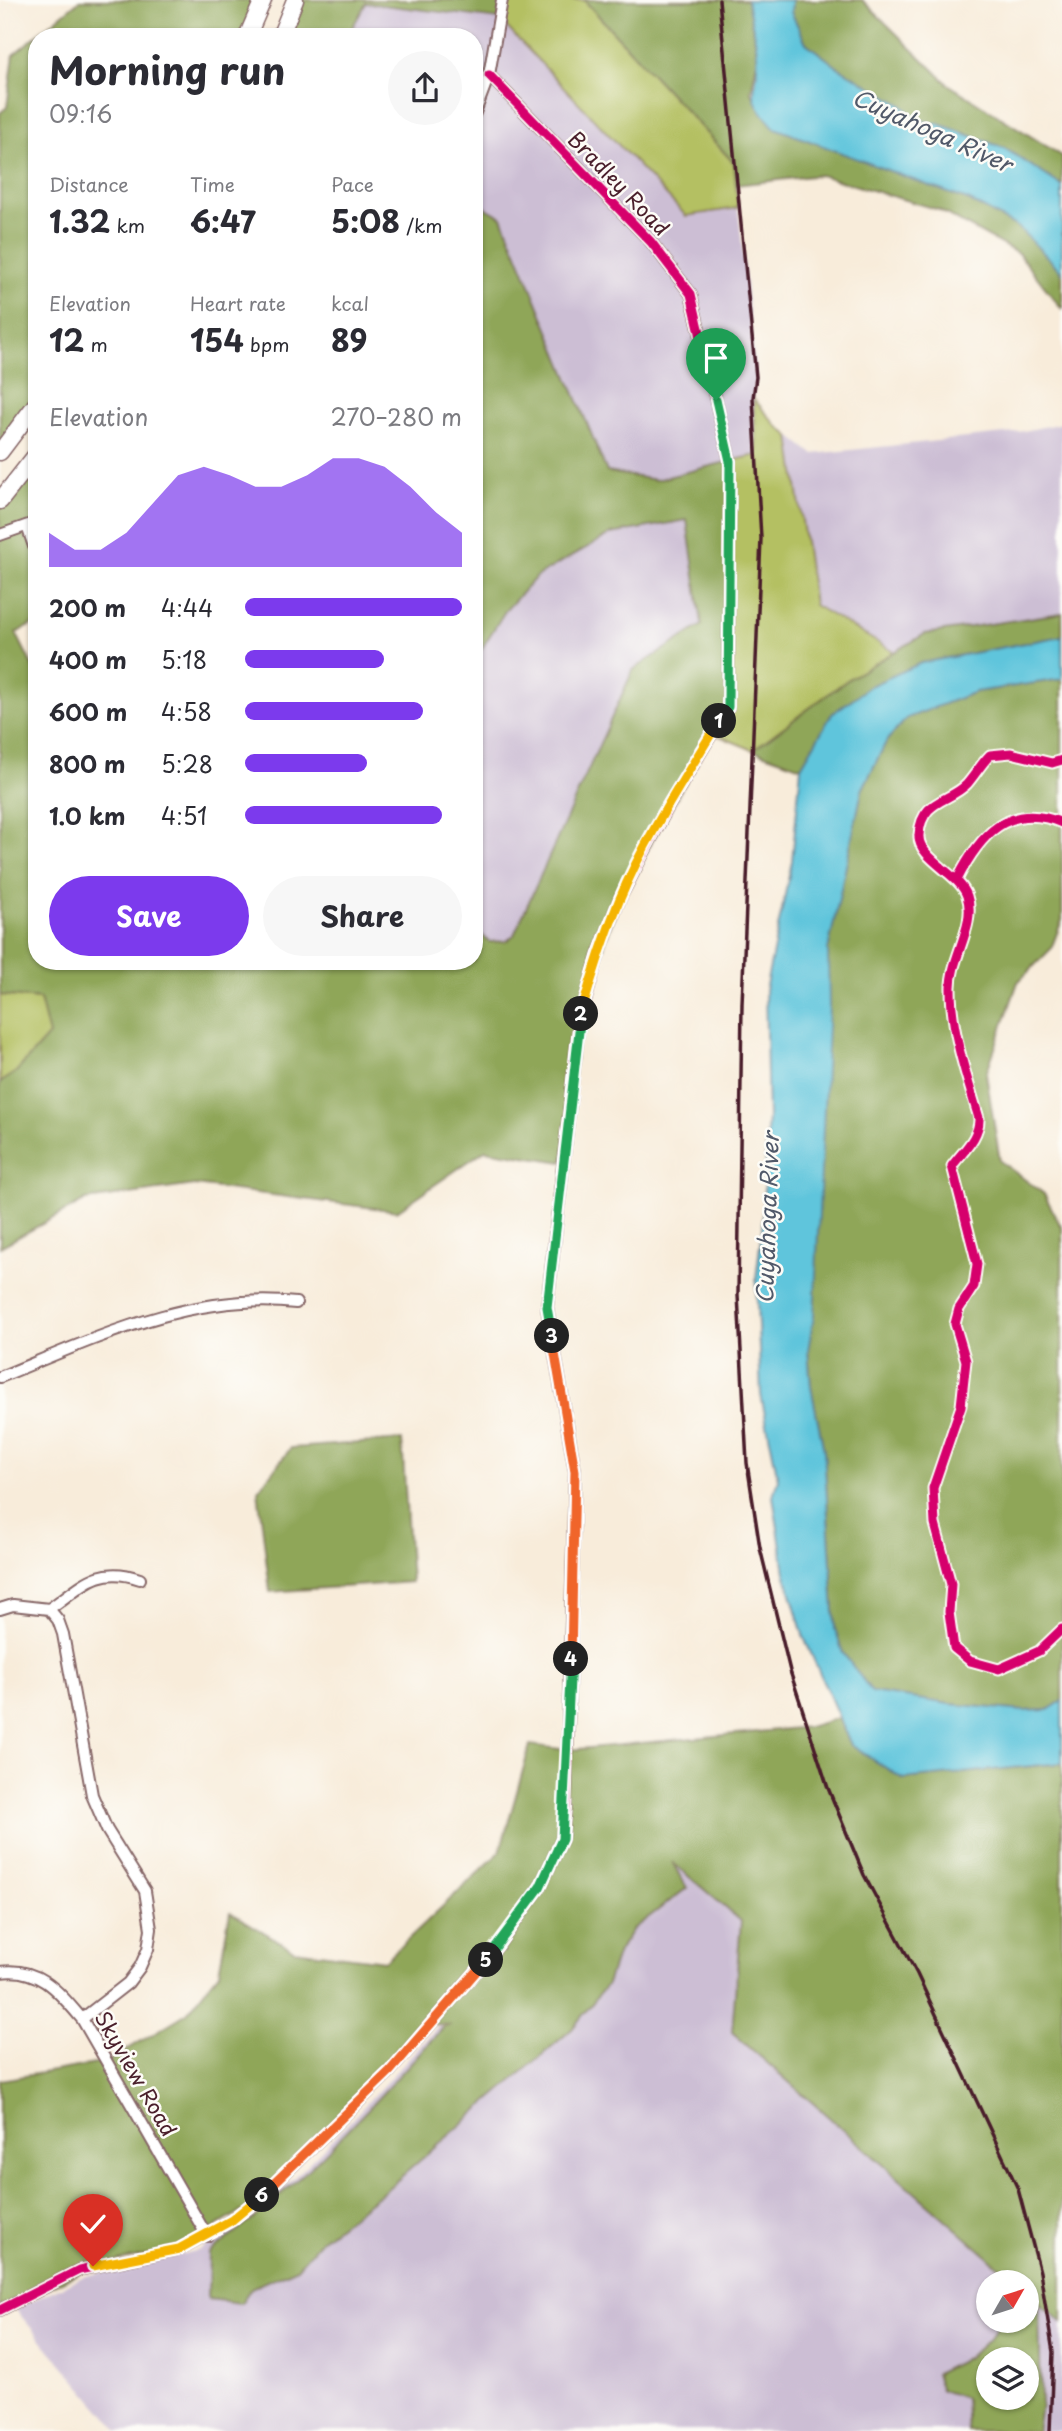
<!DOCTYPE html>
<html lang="en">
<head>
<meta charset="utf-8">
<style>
  :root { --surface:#fff; --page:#f7f7f7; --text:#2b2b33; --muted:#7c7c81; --accent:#7c3aed }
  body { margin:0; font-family:"Playpen Sans",sans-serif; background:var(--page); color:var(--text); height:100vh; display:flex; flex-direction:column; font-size:26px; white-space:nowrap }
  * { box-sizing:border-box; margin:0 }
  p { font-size:23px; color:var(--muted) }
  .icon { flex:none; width:38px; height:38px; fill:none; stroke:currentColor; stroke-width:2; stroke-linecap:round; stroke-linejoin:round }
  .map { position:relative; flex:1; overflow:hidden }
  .panel { position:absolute; left:28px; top:28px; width:455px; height:942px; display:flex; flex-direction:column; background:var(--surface); border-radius:28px; box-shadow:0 2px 5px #0004 }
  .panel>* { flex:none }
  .needle { width:46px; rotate:51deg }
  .tools { position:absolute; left:976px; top:2270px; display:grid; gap:14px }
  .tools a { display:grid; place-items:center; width:63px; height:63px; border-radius:50%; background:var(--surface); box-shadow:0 2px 5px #0004; font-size:35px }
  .pin { position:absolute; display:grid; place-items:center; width:60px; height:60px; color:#fff; margin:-72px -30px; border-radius:50% 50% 50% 0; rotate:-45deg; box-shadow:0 0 7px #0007 }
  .pin .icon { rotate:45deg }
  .km { position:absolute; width:35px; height:35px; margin:-18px; border-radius:50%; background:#222; color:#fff; font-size:19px; line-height:35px; text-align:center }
  .round { display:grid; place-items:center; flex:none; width:74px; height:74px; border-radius:37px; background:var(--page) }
  .headline { display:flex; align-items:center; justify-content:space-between; height:119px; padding:0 21px }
  h1 { font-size:38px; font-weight:700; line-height:52px }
  .figures { display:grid; grid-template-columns:repeat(3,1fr); gap:10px; height:119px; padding:7px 21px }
  .figures div { display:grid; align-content:center }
  .figures b { font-size:30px; font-weight:700 }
  .figures small { font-size:19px; font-weight:400 }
  .figures p { font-size:19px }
  .chart { height:196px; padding:14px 21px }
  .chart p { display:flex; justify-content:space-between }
  .chart svg { width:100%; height:126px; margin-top:7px; fill:var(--accent); opacity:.7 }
  .primary-button { display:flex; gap:14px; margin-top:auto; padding:14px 21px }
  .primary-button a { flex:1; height:80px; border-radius:42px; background:var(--accent); color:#fff; font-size:28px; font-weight:700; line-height:80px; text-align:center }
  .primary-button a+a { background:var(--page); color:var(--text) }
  ul { padding:0 21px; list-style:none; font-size:23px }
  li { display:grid; grid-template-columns:112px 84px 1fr; align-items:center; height:52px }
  li i { height:18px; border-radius:9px; background:var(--accent) }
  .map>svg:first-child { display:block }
  .industrial { fill:#ccbed4; fill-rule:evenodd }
  .green { fill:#b4c062; stroke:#7f7046; stroke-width:2 }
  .forest { fill:#8fa658; stroke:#6c6242; stroke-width:2; fill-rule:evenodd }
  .water { fill:#5fc5dc; stroke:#547284; stroke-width:2 }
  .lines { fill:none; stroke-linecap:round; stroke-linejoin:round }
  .minor-casing { stroke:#876768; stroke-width:14 }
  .highway-casing { stroke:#876768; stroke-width:19 }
  .minor { stroke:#fff; stroke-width:10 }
  .highway { stroke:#fff; stroke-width:16 }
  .rail { stroke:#4a1f2b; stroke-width:3.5 }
  .cycleway-casing { stroke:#fdfcf7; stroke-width:13 }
  .cycleway { stroke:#d6006c; stroke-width:9 }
  .split-1-casing { stroke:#fff; stroke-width:14 }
  .split-2-casing { stroke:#fff; stroke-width:14 }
  .split-3-casing { stroke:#fff; stroke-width:14 }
  .split-4-casing { stroke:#fff; stroke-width:14 }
  .split-5-casing { stroke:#fff; stroke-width:14 }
  .split-6-casing { stroke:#fff; stroke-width:14 }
  .split-7-casing { stroke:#fff; stroke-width:14 }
  .split-1 { stroke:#22a559; stroke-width:9 }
  .split-2 { stroke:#f5b400; stroke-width:9 }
  .split-3 { stroke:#22a559; stroke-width:9 }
  .split-4 { stroke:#f0652b; stroke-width:9 }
  .split-5 { stroke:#22a559; stroke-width:9 }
  .split-6 { stroke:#f0652b; stroke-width:9 }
  .split-7 { stroke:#f5b400; stroke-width:9 }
  .labels { text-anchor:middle; stroke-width:5; stroke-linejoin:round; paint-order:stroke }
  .street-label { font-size:21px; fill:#4a1f2b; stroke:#fdfcf7 }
  .water-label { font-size:23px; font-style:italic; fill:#515969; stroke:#fdfcf7 }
</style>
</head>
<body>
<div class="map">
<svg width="1062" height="2431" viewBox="0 0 1062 2431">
  <rect width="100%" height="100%" fill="#fdfcf7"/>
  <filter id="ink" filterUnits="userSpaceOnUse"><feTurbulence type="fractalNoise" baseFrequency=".0143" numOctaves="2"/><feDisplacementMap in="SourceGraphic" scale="14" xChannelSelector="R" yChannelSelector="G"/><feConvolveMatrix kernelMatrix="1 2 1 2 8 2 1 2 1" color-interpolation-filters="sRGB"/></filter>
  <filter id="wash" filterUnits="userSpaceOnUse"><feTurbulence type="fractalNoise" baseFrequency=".00686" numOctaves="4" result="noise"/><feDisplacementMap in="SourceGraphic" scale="28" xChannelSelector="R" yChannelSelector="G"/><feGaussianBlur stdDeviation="1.57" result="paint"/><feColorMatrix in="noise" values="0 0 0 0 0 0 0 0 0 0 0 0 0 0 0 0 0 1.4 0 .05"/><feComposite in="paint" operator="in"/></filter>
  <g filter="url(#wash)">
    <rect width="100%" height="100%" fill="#f8ecda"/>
    <path class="industrial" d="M366,3L499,19L686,216L738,208L756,377L753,398L757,455L656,480L607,472L502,217L474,201V37H347Z
      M1062,423V613L925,634L894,652L814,605L790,436L813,454L1014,433Z
      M688,520L702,625L633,670L514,935L507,941L490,942L474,929V661L505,611L537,576L611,534Z
      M669,1859L741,1921L732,2033L1017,2282H989V2320H1027V2291L1062,2322V2431H119L15,2309L82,2277L200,2250L257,2214L341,2131L438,2026L536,2029ZM989,2359H1027V2398H989Z"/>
    <path class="green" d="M502,0H584L734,163L738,208L686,216L499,19Z
      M753,398L776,425L790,436L814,605L894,652L850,678L753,750L712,733L730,461L757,455Z
      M0,995L40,999L50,1035L16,1072L0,1082Z"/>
    <path class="forest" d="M80,0H263L247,37H37V403L0,452V113L7,107L14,54Z
      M295,0H502L499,19L366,3L347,37H280Z
      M584,0H747L758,56L751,92L775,128L970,201L1018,227L1062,272V309L1019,254L939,210L820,175L736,185L734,163Z
      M792,0H862L948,84L1062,156V186L1004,148L939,124L917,121L902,105L836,66L806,43L791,12Z
      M474,201L502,217L607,472L656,480L730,461L728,707L620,898L579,1023L563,1162L485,1150L397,1211L195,1185L86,1200L0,1247V1083L16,1072L49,1035L40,999L0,995V501L37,454V522L27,526L37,555V622L16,633L37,675V961H474V929L490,942L507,941L514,935L633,670L702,625L687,520L611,534L537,576L505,611L474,661Z
      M1062,613V636L921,663L870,686L832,714L801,767L753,750L850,678L925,634Z
      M1062,679V920L1051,949L1018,982L986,1074L1000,1161L1044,1194L1062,1228V1701L1048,1710L1024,1711L949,1704L872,1692L843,1653L835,1629L824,1451L811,1387L808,1350L828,950L862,790L887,740L907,718L975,692Z
      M402,1440L411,1582L270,1592L258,1490L291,1448Z
      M838,1718L851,1745L903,1779L1062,1763V2322L1039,2303L1041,2406L1037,2431H967L965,2398L941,2390L935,2374C959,2363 991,2347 999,2321L1027,2320V2282H1010L1011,2277L732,2032L741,1921L672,1862L687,1888L633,1929L618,1952L607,1984L572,2029L387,2189L323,2238L297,2268L251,2288L241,2303L208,2299L209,2253C297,2189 371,2107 444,2026L451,2025L430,2024L252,2205L179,2249L94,2266L0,2310V2080L107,2062L187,2013L219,1972L230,1912L294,1950L385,1961L500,1852L530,1745L568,1750L808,1727ZM989,2359H1027V2398H989Z"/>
    <path class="water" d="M747,0H792L791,12L806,43L836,66L902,105L917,120L939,124L1004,148L1062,186V272L1018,227L970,201L775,128C739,88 761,95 757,54C756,36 750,18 747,0Z
      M1062,636V679L975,692L907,718L887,740L862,790L828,950L829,1006L814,1316L808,1350L811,1387L824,1451L835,1629L843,1653L872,1692L949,1704L1024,1711L1048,1710L1062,1701V1763L903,1779L851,1745L803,1635L785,1573L773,1496L778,1479L761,1395L756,1279L762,1229L768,1116L765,990L792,861L801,767L832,714L870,686L921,663Z"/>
  </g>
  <g filter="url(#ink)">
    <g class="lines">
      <g class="minor-casing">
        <path id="minor" d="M474,115L489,75L502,0
          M27,526L37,555
          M0,535L37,522
          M0,1377C94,1339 192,1291 296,1303
          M0,1609L13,1605L49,1609
          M49,1609L58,1620L63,1634L92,1795L107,1830L145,1891L151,1929L148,1949L140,1967L128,1983L82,2019
          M49,1609C82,1586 98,1564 140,1579
          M0,1972C39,1966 59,1992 82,2019L207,2236
          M0,2310L79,2270L179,2249L232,2220L252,2205L390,2071L497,1947L540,1887L562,1839L566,1804L575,1471L547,1307L579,1023L598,955L620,898L670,803L728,707L730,461L691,294L651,242L489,75"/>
      </g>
      <g class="highway-casing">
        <path id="highway" d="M247,37L263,0
          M280,37L295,0
          M0,452L37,403
          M0,501L37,454"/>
      </g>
      <use href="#minor" class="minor"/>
      <use href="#highway" class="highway"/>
      <path class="rail" d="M719,0L756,377L753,398L761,538L742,1004L738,1295L747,1463L760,1548L790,1671L828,1788L864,1875L917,1974L1018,2189L1040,2272L1053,2352L1050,2431"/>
      <g class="cycleway-casing">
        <path id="cycleway" d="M1062,760L1052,763L1011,753L990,755C981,764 975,775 967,784C950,802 921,799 919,835C917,858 960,874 967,896C977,925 950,958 951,989C951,1031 967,1078 979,1118C980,1137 963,1151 952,1166L977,1264L974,1286L959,1309L955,1324L966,1361L961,1406L933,1488L935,1524L951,1584L949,1612L954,1648L970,1661L999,1669L1039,1651L1062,1629
          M957,880C979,836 1008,801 1062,823
          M0,2310L79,2270L179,2249L232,2220L252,2205L390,2071L497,1947L540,1887L562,1839L566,1804L575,1471L547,1307L579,1023L598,955L620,898L670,803L728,707L730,461L691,294L651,242L489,75"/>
      </g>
      <use href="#cycleway" class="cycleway"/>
    </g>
  </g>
  <g class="lines" filter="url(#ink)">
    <g class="split-1-casing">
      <path id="split-1" d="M716,400L730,461L728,707L719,721"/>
    </g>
    <g class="split-2-casing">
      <path id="split-2" d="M581,1014C592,975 604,938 619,901C645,838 684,779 719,721"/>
    </g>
    <g class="split-3-casing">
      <path id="split-3" d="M552,1336L547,1307L581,1014"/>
    </g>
    <g class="split-4-casing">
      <path id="split-4" d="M552,1336L575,1471L571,1659"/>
    </g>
    <g class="split-5-casing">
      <path id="split-5" d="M486,1960L540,1887L562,1839L571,1659"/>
    </g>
    <g class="split-6-casing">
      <path id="split-6" d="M262,2195L390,2071L486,1960"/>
    </g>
    <g class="split-7-casing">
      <path id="split-7" d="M93,2266L179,2249L232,2220L262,2195"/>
    </g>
    <use href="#split-1" class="split-1"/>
    <use href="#split-2" class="split-2"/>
    <use href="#split-3" class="split-3"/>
    <use href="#split-4" class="split-4"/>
    <use href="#split-5" class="split-5"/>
    <use href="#split-6" class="split-6"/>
    <use href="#split-7" class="split-7"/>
  </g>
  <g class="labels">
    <g class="street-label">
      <text transform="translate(618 184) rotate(46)" y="7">Bradley Road</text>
      <text transform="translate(135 2074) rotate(60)" y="7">Skyview Road</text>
    </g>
    <g class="water-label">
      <text transform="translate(932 131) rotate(24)" y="8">Cuyahoga River</text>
      <text transform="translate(768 1218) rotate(-88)" y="8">Cuyahoga River</text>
    </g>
  </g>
</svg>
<div class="tools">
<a><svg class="needle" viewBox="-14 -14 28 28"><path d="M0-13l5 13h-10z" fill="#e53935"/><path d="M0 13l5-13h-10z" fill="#7c7c81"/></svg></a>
<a><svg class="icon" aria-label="layers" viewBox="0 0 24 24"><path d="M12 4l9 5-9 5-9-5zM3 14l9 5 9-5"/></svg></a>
</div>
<div class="pin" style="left:716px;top:400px;background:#1e9e55"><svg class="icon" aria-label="arrive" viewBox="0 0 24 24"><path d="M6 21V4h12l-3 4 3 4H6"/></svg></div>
<div class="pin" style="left:93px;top:2266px;background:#d93025"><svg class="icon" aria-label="check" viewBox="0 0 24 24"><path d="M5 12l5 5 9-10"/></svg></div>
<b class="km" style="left:719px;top:721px">1</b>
<b class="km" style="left:581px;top:1014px">2</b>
<b class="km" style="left:552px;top:1336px">3</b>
<b class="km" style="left:571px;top:1659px">4</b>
<b class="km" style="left:486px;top:1960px">5</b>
<b class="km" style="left:262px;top:2195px">6</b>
<section class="panel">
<div class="headline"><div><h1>Morning run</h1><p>09:16</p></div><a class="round"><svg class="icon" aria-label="share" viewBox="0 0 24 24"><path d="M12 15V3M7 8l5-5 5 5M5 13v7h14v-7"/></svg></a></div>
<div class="figures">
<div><p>Distance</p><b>1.32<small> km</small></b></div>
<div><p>Time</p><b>6:47</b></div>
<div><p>Pace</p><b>5:08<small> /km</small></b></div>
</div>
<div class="figures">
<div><p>Elevation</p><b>12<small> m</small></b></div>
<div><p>Heart rate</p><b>154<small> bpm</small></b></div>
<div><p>kcal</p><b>89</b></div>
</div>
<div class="chart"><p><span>Elevation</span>270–280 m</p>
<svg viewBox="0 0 160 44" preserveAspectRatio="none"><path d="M0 44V32L10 38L20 38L30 32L40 22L50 12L60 9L70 12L80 16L90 16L100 12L110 6L120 6L130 9L140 16L150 25L160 32V44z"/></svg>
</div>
<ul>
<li><b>200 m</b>4:44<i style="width:100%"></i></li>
<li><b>400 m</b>5:18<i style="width:64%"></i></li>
<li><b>600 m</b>4:58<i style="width:82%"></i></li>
<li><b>800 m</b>5:28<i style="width:56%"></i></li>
<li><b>1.0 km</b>4:51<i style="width:91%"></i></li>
</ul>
<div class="primary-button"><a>Save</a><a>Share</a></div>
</section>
</div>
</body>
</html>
